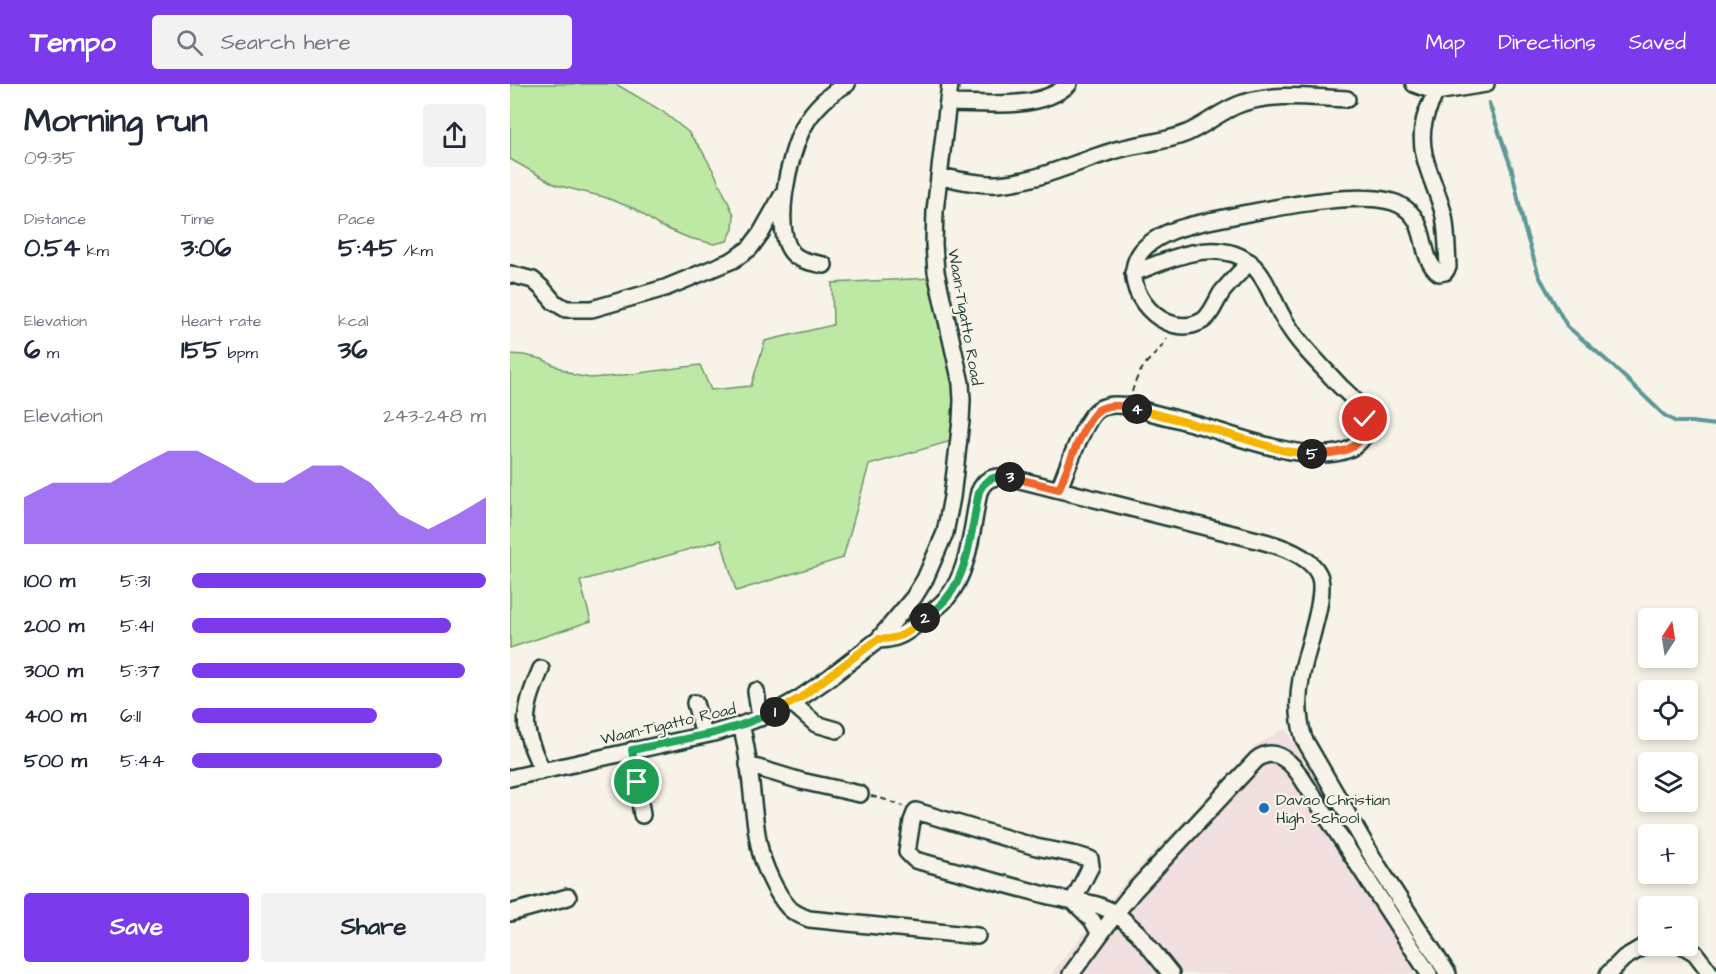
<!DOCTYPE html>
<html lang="en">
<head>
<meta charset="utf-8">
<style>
  :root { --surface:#fff; --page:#f2f2f3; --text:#1f2937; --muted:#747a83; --accent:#7c3aed }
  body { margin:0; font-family:"Architects Daughter",sans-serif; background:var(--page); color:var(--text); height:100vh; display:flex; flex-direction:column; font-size:22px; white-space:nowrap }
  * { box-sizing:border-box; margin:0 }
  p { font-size:20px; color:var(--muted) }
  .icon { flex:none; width:33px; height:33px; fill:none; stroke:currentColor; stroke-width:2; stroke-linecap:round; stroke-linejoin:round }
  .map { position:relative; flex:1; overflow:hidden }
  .panel { display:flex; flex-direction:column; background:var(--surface); width:510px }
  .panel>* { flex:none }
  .needle { width:39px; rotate:12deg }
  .controls { position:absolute; left:1128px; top:524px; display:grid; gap:12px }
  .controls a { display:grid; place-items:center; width:60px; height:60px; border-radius:6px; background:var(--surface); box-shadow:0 3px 9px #0003; font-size:30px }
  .pin { position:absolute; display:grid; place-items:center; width:51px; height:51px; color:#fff; margin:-26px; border:3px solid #fff; border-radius:50%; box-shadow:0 2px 6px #0007 }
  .km { position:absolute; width:30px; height:30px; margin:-15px; border-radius:50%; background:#222; color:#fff; font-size:16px; line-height:30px; text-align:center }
  .round { display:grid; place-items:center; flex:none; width:63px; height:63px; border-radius:6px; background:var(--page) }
  .overview { display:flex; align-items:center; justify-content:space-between; height:102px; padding:0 24px }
  h1 { font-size:33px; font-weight:700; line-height:45px }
  .stats { display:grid; grid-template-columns:repeat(3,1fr); gap:9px; height:102px; padding:6px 24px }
  .stats div { display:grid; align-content:center }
  .stats b { font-size:26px; font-weight:700 }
  .stats small { font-size:16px; font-weight:400 }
  .stats p { font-size:16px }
  .chart { height:168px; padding:12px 24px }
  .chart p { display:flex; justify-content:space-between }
  .chart svg { width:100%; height:108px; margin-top:6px; fill:var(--accent); opacity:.7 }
  .button { display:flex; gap:12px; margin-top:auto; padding:12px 24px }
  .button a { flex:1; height:69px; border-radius:6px; background:var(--accent); color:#fff; font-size:24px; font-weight:700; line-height:69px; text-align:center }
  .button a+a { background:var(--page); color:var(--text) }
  ul { padding:0 24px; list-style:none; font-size:20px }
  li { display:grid; grid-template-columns:96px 72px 1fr; align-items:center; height:45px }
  li i { height:15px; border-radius:8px; background:var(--accent) }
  header { display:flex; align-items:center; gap:36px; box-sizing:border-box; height:84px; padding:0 30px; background:var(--accent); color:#fff }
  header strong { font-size:28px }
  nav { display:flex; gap:33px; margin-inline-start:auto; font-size:21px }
  .search { width:420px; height:54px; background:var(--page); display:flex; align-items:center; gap:15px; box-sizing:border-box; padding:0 21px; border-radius:6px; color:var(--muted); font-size:22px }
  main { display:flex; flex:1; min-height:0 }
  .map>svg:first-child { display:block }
  .built { fill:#f2dfdf }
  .green { fill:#bee9a5; stroke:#6e936c; stroke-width:1.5 }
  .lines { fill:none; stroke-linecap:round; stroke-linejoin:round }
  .stream { stroke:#5b9897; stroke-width:4 }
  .minor-casing { stroke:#1f3d34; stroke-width:20 }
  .path { stroke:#1f3d34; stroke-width:2; stroke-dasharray:6 4.5; stroke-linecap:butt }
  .minor { stroke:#f7f3e8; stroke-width:15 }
  .split-1-casing { stroke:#fff; stroke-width:12 }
  .split-2-casing { stroke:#fff; stroke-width:12 }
  .split-3-casing { stroke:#fff; stroke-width:12 }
  .split-4-casing { stroke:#fff; stroke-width:12 }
  .split-5-casing { stroke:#fff; stroke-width:12 }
  .split-6-casing { stroke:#fff; stroke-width:12 }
  .split-1 { stroke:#22a559; stroke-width:8 }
  .split-2 { stroke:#f5b400; stroke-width:8 }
  .split-3 { stroke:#22a559; stroke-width:8 }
  .split-4 { stroke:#f0652b; stroke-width:8 }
  .split-5 { stroke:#f5b400; stroke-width:8 }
  .split-6 { stroke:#f0652b; stroke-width:8 }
  .poi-dot { fill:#1f6fb2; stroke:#f7f3e8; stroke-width:2 }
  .labels { text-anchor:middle; stroke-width:4.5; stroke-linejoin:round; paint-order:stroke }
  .street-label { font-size:16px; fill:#1f3d34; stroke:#f7f3e8 }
  .poi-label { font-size:16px; fill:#1f3d34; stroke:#f7f3e8; text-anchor:start }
</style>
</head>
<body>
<header>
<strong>Tempo</strong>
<div class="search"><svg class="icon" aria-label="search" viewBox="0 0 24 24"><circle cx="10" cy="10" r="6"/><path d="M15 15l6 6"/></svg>Search here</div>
<nav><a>Map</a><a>Directions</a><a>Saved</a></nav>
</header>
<main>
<section class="panel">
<div class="overview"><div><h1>Morning run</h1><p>09:35</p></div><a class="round"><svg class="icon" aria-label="share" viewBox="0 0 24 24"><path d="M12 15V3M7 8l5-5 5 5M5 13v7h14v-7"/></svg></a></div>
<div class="stats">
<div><p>Distance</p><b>0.54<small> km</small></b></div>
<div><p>Time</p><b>3:06</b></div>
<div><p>Pace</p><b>5:45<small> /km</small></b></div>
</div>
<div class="stats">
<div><p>Elevation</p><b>6<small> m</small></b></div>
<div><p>Heart rate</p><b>155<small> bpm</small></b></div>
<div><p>kcal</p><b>36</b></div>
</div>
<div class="chart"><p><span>Elevation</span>243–248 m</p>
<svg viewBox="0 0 160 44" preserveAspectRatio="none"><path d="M0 44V25L10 19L20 19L30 19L40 12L50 6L60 6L70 12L80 19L90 19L100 12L110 12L120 19L130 32L140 38L150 32L160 25V44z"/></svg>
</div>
<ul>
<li><b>100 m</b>5:31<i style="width:100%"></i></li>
<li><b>200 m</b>5:41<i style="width:88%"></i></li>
<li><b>300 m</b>5:37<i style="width:93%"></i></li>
<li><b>400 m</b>6:11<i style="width:63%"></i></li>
<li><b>500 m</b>5:44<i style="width:85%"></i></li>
</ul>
<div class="button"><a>Save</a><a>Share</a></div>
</section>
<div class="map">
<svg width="1206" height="890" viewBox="0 0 1206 890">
  <rect width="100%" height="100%" fill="#f7f3e8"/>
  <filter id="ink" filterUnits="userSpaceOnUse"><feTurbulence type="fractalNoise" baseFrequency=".0167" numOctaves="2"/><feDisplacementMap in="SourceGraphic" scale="12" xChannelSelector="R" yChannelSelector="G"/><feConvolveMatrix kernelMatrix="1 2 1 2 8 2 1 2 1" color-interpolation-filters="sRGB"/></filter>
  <g filter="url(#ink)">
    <path class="built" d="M775,644L859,785L927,890H541L609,805L744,663Z"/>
    <path class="green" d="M0,0H106L152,27L178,48L191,65L205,90L224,131L223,145L217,157L204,160L179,154L148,141L125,125L94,113L46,101L0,75Z
      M421,194L444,300L446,319L441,357L359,381L333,474L226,507L211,456L70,497L81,537L0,564V270L14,271L32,275L64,291L80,294L107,292L190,281L201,306L241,302L255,257L323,241L322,199Z"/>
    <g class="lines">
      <path class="stream" d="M979,19L1002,86L1014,143L1029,192L1057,242L1103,282L1154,331L1166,338H1181L1206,341"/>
      <g class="minor-casing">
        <path id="minor" d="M904,0L926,8L976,0
          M438,19C476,19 529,27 559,0
          M429,92C448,96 469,101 488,100C531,97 569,76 610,65C632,59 656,58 677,49C696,41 713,25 733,19C766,8 803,14 837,15
          M740,178C730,188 721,197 712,208C706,217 701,232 692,237C655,258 608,206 629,171C636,159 650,152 662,147C683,139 706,136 728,131C765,124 858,104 890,121C921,137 907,173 929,189L935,188L938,183C937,166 937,149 934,132C927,101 906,71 914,38C916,27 922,17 926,8
          M314,181C305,179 295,178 287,173C258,154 280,67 294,42C303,25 320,9 337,0
          M0,190L23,196L33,205L44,218L56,225H82L155,204L223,176L240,164L251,149L273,110
          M549,405C556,388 574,334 589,325C606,315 630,326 647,330C663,334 679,338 695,343C728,353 825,390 851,356C859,345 855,332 849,322C844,314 836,308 830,302C812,282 791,263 777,240C760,215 756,181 724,170C690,159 654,178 623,189
          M368,556C388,556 398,548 413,535C421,528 430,522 437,514C460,486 462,442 469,408C475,394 484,392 498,393L755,458C773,463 801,473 809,491C818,511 794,572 791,595C787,616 788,635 794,655L866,779L938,890
          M31,585C23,604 14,625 17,646C19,659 27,674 32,687
          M246,607L250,634
          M185,619L194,651
          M282,619L306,640L327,646
          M231,641C242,680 241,721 249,761C252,779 266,810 279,824C284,829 291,832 299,835L467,852
          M122,666L132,731
          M238,681L291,697L350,710
          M0,694L204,649L231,641L269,626L290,614L319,594L368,556L404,513L415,495L435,449L442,413L451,337L452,316L451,299L426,188L424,160L425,127L440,0
          M563,817L581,782L580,775L567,771L526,763L406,727L402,737L397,768L405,776L539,812L563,817L582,836L590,850
          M566,818C581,817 593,823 606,829L623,808L746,676C763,662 779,676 789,690L919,890
          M0,829L58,813
          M1172,861L1185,869L1201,890
          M561,890L606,829L628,849L661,890
          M1098,890L1114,874L1138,860"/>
      </g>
      <path class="path" d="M622,308C625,297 630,286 638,277C646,269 652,264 657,254
        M361,712L373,715L393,722"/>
      <use href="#minor" class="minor"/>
    </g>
  </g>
  <g class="lines" filter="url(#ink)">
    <g class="split-1-casing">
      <path id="split-1" d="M127,698L122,666L204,649L231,641L265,628"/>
    </g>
    <g class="split-2-casing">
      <path id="split-2" d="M265,628L290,614L368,555C390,556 399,548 415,534"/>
    </g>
    <g class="split-3-casing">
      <path id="split-3" d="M415,534C422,528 430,522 436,515C459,490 462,440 469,408C475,394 485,392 500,393"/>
    </g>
    <g class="split-4-casing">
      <path id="split-4" d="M500,393L549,405C556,388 575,333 590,325C601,319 616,322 627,325"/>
    </g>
    <g class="split-5-casing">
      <path id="split-5" d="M627,325L691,342L775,367L802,370"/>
    </g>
    <g class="split-6-casing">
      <path id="split-6" d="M802,370C828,370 856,368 855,335"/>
    </g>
    <use href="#split-1" class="split-1"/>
    <use href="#split-2" class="split-2"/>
    <use href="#split-3" class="split-3"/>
    <use href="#split-4" class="split-4"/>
    <use href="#split-5" class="split-5"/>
    <use href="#split-6" class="split-6"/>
  </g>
  <circle class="poi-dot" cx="754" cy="724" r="6"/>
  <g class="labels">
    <g class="street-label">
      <text transform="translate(456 233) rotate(80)" y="6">Waan-Tigatto Road</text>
      <text transform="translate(158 639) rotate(-13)" y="6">Waan-Tigatto Road</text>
    </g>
    <g class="poi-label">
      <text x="766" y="721">Davao Christian<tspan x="766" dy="18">High School</tspan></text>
    </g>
  </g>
</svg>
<div class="controls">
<a><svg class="needle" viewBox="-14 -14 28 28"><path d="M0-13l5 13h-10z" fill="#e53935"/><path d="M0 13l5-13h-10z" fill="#747a83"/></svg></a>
<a><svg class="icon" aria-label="locate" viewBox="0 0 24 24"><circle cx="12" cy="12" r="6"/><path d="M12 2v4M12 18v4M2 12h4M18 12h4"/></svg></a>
<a><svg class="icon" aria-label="layers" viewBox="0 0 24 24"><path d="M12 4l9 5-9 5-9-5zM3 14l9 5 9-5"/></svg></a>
<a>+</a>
<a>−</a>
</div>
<div class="pin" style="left:127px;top:698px;background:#1e9e55"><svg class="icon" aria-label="arrive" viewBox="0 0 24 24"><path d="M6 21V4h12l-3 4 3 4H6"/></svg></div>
<div class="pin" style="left:855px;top:335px;background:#d93025"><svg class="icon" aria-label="check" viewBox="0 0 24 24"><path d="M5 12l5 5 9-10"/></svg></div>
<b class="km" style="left:265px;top:628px">1</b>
<b class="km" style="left:415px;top:534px">2</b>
<b class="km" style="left:500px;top:393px">3</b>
<b class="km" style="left:627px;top:325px">4</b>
<b class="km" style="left:802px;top:370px">5</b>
</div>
</main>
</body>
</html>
